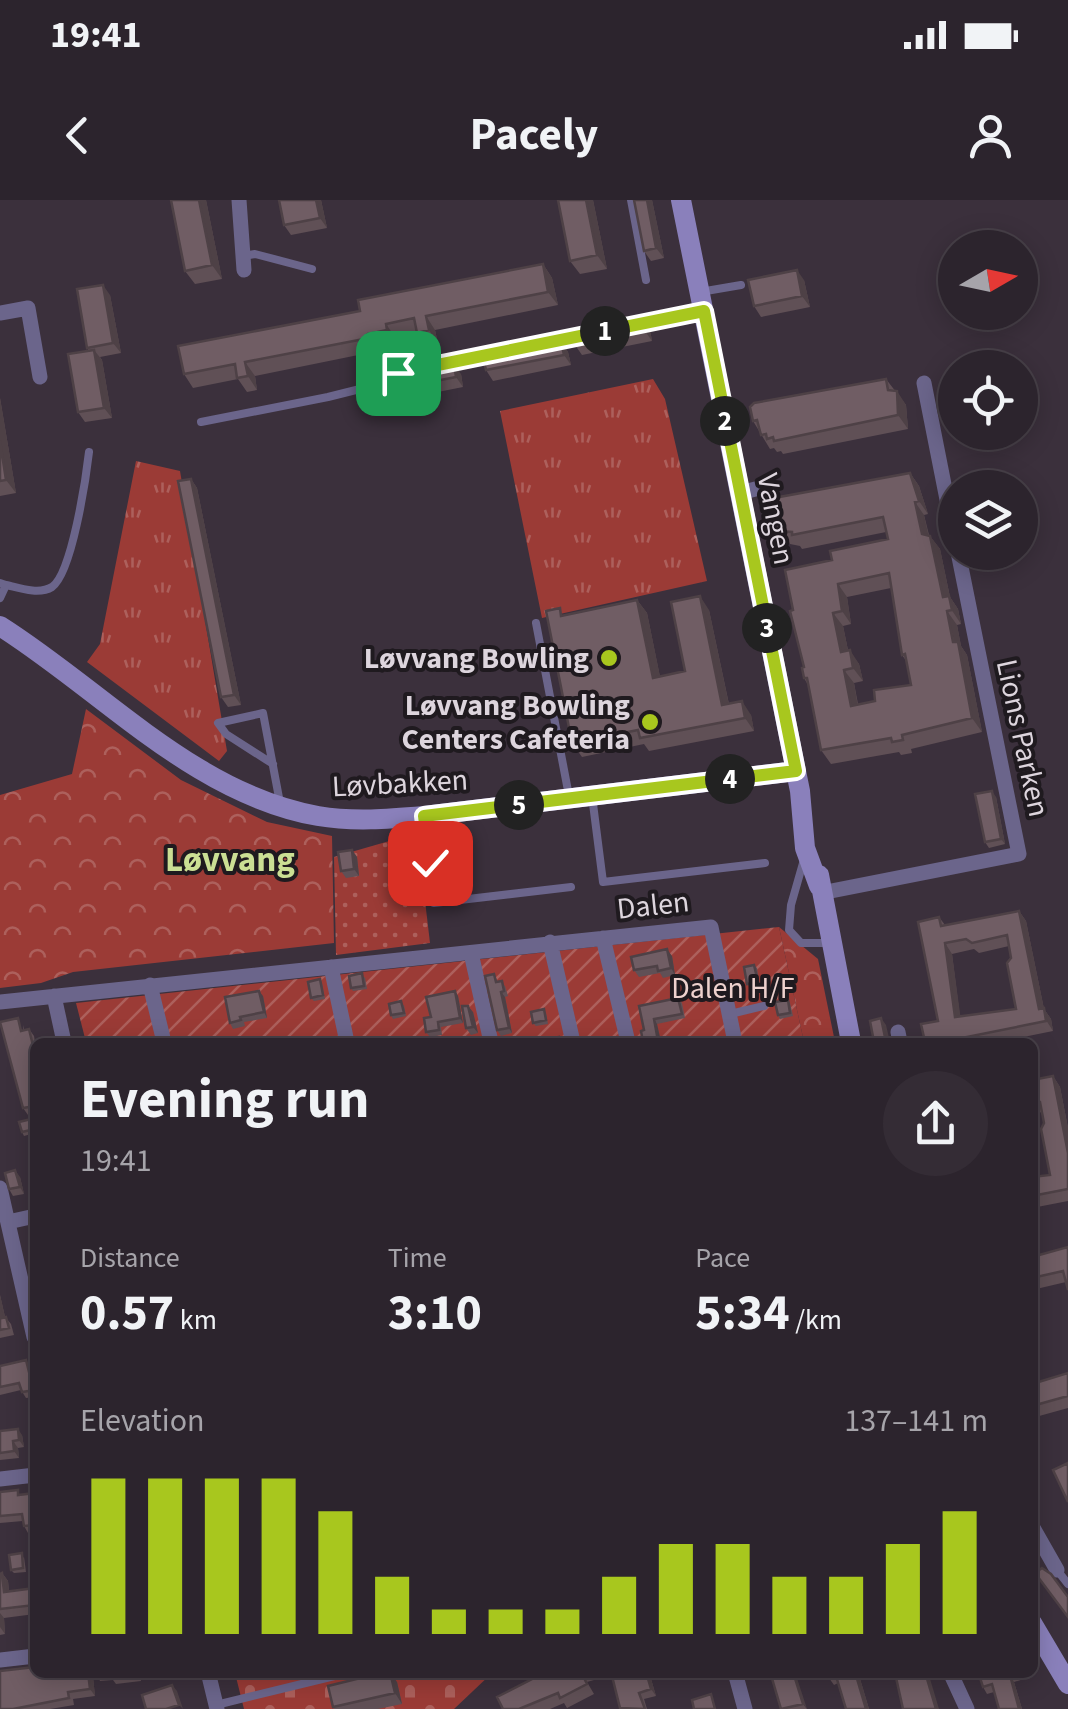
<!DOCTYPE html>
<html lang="en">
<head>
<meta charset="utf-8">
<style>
  :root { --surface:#2c242d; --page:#342c35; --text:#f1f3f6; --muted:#a6a4aa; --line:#484149; --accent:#a8c71e }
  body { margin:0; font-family:"Source Sans 3",sans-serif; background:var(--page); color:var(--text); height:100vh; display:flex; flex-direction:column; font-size:38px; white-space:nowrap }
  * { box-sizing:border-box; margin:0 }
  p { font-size:32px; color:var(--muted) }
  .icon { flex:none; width:55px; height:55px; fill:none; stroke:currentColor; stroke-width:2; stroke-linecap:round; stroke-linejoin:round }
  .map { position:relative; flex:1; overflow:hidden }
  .sheet { position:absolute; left:30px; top:838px; width:1008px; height:640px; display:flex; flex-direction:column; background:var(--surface); border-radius:15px; box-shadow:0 5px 25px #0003,0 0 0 2px var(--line) }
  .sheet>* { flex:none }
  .needle { width:65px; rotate:81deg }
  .controls { position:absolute; left:938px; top:30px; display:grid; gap:20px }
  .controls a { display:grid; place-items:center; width:100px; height:100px; border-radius:50%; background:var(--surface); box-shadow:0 5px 25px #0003,0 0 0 2px var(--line); font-size:50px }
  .pin { position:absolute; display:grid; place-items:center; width:85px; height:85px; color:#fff; margin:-42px; border-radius:20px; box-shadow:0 5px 15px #0006 }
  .km { position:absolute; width:50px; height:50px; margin:-25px; border-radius:50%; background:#222; color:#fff; font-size:28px; line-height:50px; text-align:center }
  .round { display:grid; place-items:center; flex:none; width:105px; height:105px; border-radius:52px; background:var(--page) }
  .overview { display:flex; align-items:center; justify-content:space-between; height:170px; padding:0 50px }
  h1 { font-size:55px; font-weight:700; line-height:75px }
  .metrics { display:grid; grid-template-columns:repeat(3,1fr); gap:15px; height:170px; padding:10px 50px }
  .metrics div { display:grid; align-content:center }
  .metrics b { font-size:50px; font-weight:700 }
  .metrics small { font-size:28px; font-weight:400 }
  .metrics p { font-size:28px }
  .chart { height:280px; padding:20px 50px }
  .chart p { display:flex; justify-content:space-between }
  .chart svg { width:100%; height:180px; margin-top:10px; stroke:var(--accent); stroke-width:6 }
  .status { display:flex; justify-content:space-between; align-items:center; height:70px; padding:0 50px; background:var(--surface); direction:ltr }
  .status svg { height:28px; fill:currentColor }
  header { display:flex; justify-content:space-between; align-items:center; height:130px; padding:0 50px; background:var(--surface); font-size:45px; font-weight:700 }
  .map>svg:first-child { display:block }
  .grass { fill:url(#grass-tufts) }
  .forest { fill:url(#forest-crowns) }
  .cemetery { fill:url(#cemetery-stones) }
  .park { fill:url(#park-dots) }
  .garden { fill:url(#garden-furrows) }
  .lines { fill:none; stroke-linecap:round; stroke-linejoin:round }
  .lane { stroke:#6b658b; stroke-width:8 }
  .street { stroke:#6b658b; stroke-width:15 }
  .secondary { stroke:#8a80bb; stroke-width:20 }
  .wall { fill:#605056; fill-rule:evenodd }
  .shaded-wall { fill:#4e4146 }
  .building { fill:#705d64; stroke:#4e4146; stroke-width:2.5; fill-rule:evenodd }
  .route-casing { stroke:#fff; stroke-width:20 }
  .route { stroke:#a8c71e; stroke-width:12 }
  .poi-dot { fill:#a8c71e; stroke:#1f1a1f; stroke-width:4 }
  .labels { text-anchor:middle; stroke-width:8; stroke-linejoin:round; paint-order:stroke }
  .street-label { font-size:30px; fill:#ddd5dd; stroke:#1f1a1f }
  .poi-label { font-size:30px; font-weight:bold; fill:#ddd5dd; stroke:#1f1a1f; text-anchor:end }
  .park-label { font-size:30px; fill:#edd1cd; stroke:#1f1a1f }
  .quarter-label { font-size:35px; font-weight:bold; fill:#cbdf94; stroke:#1f1a1f }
</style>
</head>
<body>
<div class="status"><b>19:41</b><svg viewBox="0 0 49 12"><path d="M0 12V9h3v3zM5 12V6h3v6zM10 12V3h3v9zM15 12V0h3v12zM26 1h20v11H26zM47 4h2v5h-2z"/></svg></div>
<header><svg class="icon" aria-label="back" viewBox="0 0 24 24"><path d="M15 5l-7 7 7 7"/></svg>Pacely<svg class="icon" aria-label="person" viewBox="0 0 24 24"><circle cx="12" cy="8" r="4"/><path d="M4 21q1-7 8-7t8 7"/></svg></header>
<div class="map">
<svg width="1068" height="1509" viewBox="0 0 1068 1509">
  <defs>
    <pattern id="grass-tufts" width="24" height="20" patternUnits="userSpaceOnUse" patternTransform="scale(2.5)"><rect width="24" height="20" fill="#9b3b36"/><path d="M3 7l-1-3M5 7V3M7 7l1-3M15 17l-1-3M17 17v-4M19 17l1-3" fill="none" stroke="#ad605c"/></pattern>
    <pattern id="forest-crowns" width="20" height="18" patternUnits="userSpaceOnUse" patternTransform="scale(2.5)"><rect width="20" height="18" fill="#9b3b36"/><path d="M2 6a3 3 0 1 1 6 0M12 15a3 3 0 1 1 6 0" fill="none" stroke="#ad605c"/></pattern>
    <pattern id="cemetery-stones" width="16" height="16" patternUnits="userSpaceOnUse" patternTransform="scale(2.5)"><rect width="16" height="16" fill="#9b3b36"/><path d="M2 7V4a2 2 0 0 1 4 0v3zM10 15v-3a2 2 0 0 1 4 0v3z" fill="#ad605c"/></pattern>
    <pattern id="park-dots" width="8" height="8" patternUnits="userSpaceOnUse" patternTransform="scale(2.5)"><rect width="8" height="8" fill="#9b3b36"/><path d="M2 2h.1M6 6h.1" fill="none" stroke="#ad605c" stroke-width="1.8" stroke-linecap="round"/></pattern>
    <pattern id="garden-furrows" width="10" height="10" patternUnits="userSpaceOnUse" patternTransform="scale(2.5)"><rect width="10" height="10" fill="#9b3b36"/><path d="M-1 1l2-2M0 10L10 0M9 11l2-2" fill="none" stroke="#ad605c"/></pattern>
  </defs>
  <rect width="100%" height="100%" fill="#3b303c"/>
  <path class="grass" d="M653,179L665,199L707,381L542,418L500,211Z
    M136,261L180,271L227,551L219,561L87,462L100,444Z"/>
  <path class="forest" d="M86,509L181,580L267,622L332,636L334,743L73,772L41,783L0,788V595L72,574Z
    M779,727L818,759L835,842H804Z"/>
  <path class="cemetery" d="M235,1473H492L454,1509H244Z"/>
  <path class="park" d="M417,633L430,743L336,755L334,657Z"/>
  <path class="garden" d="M779,727L804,842H86L76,803Z"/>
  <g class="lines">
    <path class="lane" d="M631,0L646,80
      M243,56L255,54L312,69
      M700,92L741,85
      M639,124L699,112
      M201,222L328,197L388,182L398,173L581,136
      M0,383L6,385L0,398
      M6,385C19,388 39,395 52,387C72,373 86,278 89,252
      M536,423L569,596
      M273,564L226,534L218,523L263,513L280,603
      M592,596L603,682L765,663
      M425,620L434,703L571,687
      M803,663L791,705L789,730L801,743H829
      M730,814L764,806
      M1057,1370L1068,1384
      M216,1505L351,1472"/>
    <path class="street" d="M239,0L244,70
      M0,113L28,108L40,177
      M924,183L955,340
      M740,293L767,286
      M821,693L1019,654L958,352
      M603,738L628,842
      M550,742L573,842
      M471,753L491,842
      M331,767L347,842
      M150,785L164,842
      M54,796L64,842
      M0,802L711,727L735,842
      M898,832L900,842
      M0,988L34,1137
      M8,1022L35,1016
      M0,1279L35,1275
      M1032,1326L1057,1370
      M0,1460L35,1456
      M208,1472L217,1509
      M950,1472L967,1509
      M736,1476L745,1509"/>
    <path class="secondary" d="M681,0L800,591L805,648L819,686
      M0,426C103,491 194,594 318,616C353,622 389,619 424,616L796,571
      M819,675L851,842
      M1032,1423L1068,1484"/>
  </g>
  <path class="wall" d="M171,0H206L222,79L195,84L185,71Z
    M279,0H321L327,28L291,35L284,25Z
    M558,0H593L607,69L580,74L570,61Z
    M634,0H652L664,58L651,61L644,51Z
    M543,64L552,78L558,105L435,130L438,144L427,146L417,133L395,137L396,144L378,147V151L255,176L257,190L247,192L238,179L193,188L184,174L360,111Z
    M804,80L810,107L761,117L754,106Z
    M110,95L121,153L100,157L102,160L112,218L85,222L78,212L89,151L87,148Z
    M643,119L650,130L652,141L582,155L575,145Z
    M561,141L568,152L571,165L493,181L486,170Z
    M461,174L463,187L388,202L380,192Z
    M886,179L906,205L908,229L783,254L781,251L777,252L774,248L770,249L753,221Z
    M0,198L16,293L0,296Z
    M910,273L919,286L928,314L924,315L929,335L940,349L950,397L958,409L961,424L957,425L961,446L967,455L982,532L911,549L912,553L901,555L899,552L831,564L821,550L808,485L804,478V467L793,410L832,360L888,339L886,332L802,349L800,346L790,344L772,315ZM891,388L902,455L907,462L911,485L875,501L858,504L854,483L863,481L859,464L848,450L843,426L851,424L847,397Z
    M191,279L197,288L241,505L228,507L221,497Z
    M637,400L647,413L660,477L685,471L709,410L729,504L751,515L754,531L649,551L644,544L582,557L572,543L564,415Z
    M996,597L1005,644L989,648L985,642Z
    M352,650L357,657L359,676L346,678L341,671Z
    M1019,711L1026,721L1044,809L1051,819L1053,831L999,842H925L938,821L939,717L945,725ZM1009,746L1016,809L960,817L952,754L974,749L979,753Z
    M672,756L675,775L663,778L660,773L639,777L634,770Z
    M754,765L757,768L760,786L750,788L747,784Z
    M494,774L498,782L505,786L508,796L505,797L512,833L501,836L497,830Z
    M365,777L367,789L353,791L351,788Z
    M320,779L322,783L325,799L314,801L311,798Z
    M709,781L711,784L714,798L702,800L699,797Z
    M455,791L458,796L463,823L441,827L442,835L430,837L426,832L431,817Z
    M263,796L267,818L244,822L245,826L233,829L230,823Z
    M678,798L682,803L685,818L657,824L661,842H643L644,830L639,806Z
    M788,800L790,803L793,816L780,819L778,815Z
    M404,805L406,816L393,819L391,815Z
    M473,812L478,833L471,835L466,828Z
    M546,813L548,824L536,826L533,823Z
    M23,825L24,830L29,829L34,836L35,842V914L28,915L23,908Z
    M1053,876L1060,887L1068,928V1001L1032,1008V977L1050,975L1042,912L1032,914V880Z
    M35,918V933L24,936L22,932Z
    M20,977L24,994L13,996L9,989Z
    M1068,1047L1066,1082L1032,1090V1057Z
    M0,1095L5,1117L11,1124L14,1135L0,1138Z
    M26,1160L32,1171H35V1197L26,1198L21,1190L0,1195V1166Z
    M1068,1173V1208L1032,1218V1184Z
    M0,1231L22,1235L24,1247L18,1248L19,1258L0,1260Z
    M0,1292L21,1295L35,1293V1332L28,1333L24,1326L23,1321L0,1323Z
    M24,1357L26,1372L14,1373L11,1370Z
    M2,1373L8,1381L9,1391L35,1388V1414L4,1418L5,1434L0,1435V1374Z
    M35,1472H59V1474L90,1472L93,1477L95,1496L73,1499L74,1505L50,1509H0Z
    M96,1472H140L141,1481L116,1484L113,1480L100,1481Z
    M165,1472H183V1474L169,1478Z
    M546,1472H591L594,1480L587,1482L594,1494L567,1508L564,1503L550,1509H503Z
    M611,1472H649L656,1496L644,1499L647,1509H621Z
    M779,1472L807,1509H781Z
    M858,1472L869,1509H846L838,1483L834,1485L829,1478Z
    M978,1472H1022L1024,1479L1014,1482L1022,1509H999L994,1492L987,1494L983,1487Z
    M397,1482L402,1504L378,1509H334L333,1507Z"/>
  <path class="shaded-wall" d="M199,0H206L222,79L212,65Z
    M316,0H321L327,28L320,18Z
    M586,0H593L607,69L597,55Z
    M647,0H652L664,58L656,48Z
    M543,64L552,78L558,105L548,92Z
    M797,70L804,80L810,107L802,96Z
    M103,85L110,95L121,153L113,143Z
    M426,116L435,130L438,144L429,130Z
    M643,119L650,130L652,141L645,131Z
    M386,124L395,137L396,144L387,130Z
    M561,141L568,152L571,165L564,155Z
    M94,150L102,160L112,218L104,208Z
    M245,162L255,176L257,190L248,176Z
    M454,164L461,174L463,187L456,177Z
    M897,191L906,205L908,229L898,215Z
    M0,198L16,293L6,280L0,241Z
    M910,273L919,286L928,314L919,301Z
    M191,279L197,288L241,505L234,495Z
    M915,302L924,315L931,347L922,334Z
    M930,336L940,349L950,397L958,409L961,424L943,397Z
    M838,384L847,397L851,424L842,411Z
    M700,396L709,410L732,519L722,505Z
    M637,400L647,413L663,491L653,478Z
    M947,411L957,425L961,446L967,455L982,532L972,518Z
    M833,413L843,426L851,465L841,452Z
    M850,450L859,464L863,481L853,468Z
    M844,470L854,483L860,519L851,506Z
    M742,501L751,515L754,531L745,518Z
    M992,591L996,597L1005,644L1001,639Z
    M352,650L357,657L359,676L354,669Z
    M1019,711L1026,721L1044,809L1051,819L1053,831L1039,809Z
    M945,743L952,754L962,828L955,817Z
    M667,749L672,756L675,775L671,768Z
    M259,791L263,796L267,818L264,812Z
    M455,791L458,796L463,823L460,818Z
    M501,792L505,797L512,833L509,828Z
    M468,806L473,812L478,833L473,827Z
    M881,818L886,825L890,842H886Z
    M654,819L657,824L661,842L658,841Z
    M1053,876L1060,887L1068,928V953Z
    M15,970L20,977L24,994L20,987Z
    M0,1095L7,1125L2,1118L0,1108Z
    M18,1229L22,1235L24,1247L19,1240Z
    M13,1241L18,1248L19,1258L14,1251Z
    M2,1373L8,1381L10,1400L4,1392Z
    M0,1413L4,1418L5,1434L0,1427Z
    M88,1472L93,1477L95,1496L90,1489Z
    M390,1472L397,1482L402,1504L395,1493Z
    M646,1472H649L656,1496L651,1489Z
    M793,1472H795L807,1509L803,1504Z
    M855,1472H858L869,1509H866Z
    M925,1472H928L939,1509H936Z
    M1010,1475L1014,1482L1022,1509H1019Z
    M172,1485L177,1491L183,1509L179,1505Z"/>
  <path class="building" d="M171,0H199L212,65L185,71Z
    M279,0H316L320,18L284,25Z
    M558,0H586L597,55L570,61Z
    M634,0H647L656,48L644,51Z
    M543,64L548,92L426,116L429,130L417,133L414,118L386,124L387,130L368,134L369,138L245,162L248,176L237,178L235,164L184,174L178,146L360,111L358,100Z
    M797,70L802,96L754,106L748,80Z
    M103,85L113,143L87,148L77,89Z
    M643,119L645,131L575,145L573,134Z
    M561,141L564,155L486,170L483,157Z
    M94,150L104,208L78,212L68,154Z
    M454,164L456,177L380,192L378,180L386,177Z
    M886,179L888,190L897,191L898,215L774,241L773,237L767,239L766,234L761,235L757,220L753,221L750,207L754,203Z
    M0,241L6,280L0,281Z
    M910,273L919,301L915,302L922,334L930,336L943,397L949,396L952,410L947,411L953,442H958L972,518L902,535L903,540L892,542L891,538L821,550L807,478H804L802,468L804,467L790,411L793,410L785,370L832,360L830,351L888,339L883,317L792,335V332L780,331L776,315H772L769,302L774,298ZM889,373L902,455L905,454L911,485L874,490L875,501L851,506L844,470L853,468L850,450L841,452L833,413L842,411L838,384Z
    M191,279L234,495L221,497L178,281Z
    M700,396L722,505L742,501L745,518L640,538L638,530L572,543L546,411L560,408L561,416L637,400L653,478L685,471L671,402Z
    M992,591L1001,639L985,642L975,594Z
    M352,650L354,669L341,671L338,652Z
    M1019,711L1039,809L1044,808L1046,821L942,842H925L921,824L938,821L918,722L939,717L941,726ZM1007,735L1011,758L1007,763L1016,809L955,817L945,743L966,739L972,743Z
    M667,749L671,768L658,771L657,766L634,770L631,757Z
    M754,765L758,782L747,784L744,767Z
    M362,773L364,786L351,788L349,776Z
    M494,774L496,782L502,781L504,791L501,792L509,828L497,830L485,776Z
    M320,779L323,795L311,798L308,782Z
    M709,781L712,794L699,797L697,783Z
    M259,791L264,812L240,817L241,820L230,823L225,797Z
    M455,791L460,818L438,822L439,830L426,832L424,818L431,817L426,797Z
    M678,798L682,814L654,819L658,841L643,842L641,831L644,830L639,806Z
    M788,800L790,813L778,815L775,802Z
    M401,801L404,813L391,815L389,804Z
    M462,806H468L473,827L466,828Z
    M544,809L546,820L533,823L531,812Z
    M18,818L21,831L29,829L35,854V906L23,908L0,822Z
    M881,818L886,842H874L870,821Z
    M559,837L560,842H549L548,839Z
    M1053,876L1068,953V989L1032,996V977L1050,975L1041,929L1044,923L1040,902H1032V880Z
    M35,918V929L22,932L19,922Z
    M15,970L20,987L9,989L5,973Z
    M1068,1047V1090L1063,1071L1032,1078V1057Z
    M0,1108L2,1118L6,1117L9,1128L0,1130Z
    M26,1160L29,1172L35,1171V1190L22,1192L19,1183L0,1187V1166Z
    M1068,1173V1196L1032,1206V1184Z
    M18,1229L19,1240L13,1241L14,1251L0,1253V1231Z
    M1068,1263V1302L1053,1270Z
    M18,1290V1295L35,1293V1325L24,1326L22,1314L0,1316V1292Z
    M22,1353L23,1368L11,1370L9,1355Z
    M1042,1368L1051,1374L1068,1397V1417L1035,1373Z
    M2,1373L4,1392L35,1388V1405L0,1409V1374Z
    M35,1467V1472H55V1474L88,1472L90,1489L68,1492L69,1498L13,1509H0V1471Z
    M96,1472H136L137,1475L112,1478L111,1473L96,1475Z
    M385,1472H390L395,1493L333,1507L328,1486Z
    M546,1472H581L587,1484L560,1498L558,1493L519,1509H503L497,1497Z
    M611,1472H646L651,1489L639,1493L645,1509L620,1508Z
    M779,1472H793L803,1504L781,1509L771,1475Z
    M828,1472H855L866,1509H846L836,1476L829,1478Z
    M897,1472H925L936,1509H903L895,1473Z
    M978,1472H1019L1010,1475L1019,1509H999L992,1484L983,1487Z
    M172,1485L179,1505L166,1509H146L142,1495Z
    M711,1494L715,1509H694L692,1500Z"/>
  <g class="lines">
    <g class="route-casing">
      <path id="route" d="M398,173L704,111L796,571L424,616L430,663"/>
    </g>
    <use href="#route" class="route"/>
  </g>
  <g class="poi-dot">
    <circle cx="609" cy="458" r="10"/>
    <circle cx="650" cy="522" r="10"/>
  </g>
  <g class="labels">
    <g class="street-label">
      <text transform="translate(776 319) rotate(79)" y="10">Vangen</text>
      <text transform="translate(1023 538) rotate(78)" y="10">Lions Parken</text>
      <text transform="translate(400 583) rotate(-3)" y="10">Løvbakken</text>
      <text transform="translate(653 705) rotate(-6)" y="10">Dalen</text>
    </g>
    <g class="poi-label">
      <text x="589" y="468">Løvvang Bowling</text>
      <text x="630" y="515">Løvvang Bowling<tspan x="630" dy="34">Centers Cafeteria</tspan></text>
    </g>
    <g class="park-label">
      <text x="733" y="798">Dalen H/F</text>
    </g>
    <g class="quarter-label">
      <text x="230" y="671">Løvvang</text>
    </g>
  </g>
</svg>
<div class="controls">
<a><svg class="needle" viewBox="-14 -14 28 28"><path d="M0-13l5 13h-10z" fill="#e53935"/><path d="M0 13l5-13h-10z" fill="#a6a4aa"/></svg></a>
<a><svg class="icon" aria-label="locate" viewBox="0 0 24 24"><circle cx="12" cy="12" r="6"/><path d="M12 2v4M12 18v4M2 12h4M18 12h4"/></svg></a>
<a><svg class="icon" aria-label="layers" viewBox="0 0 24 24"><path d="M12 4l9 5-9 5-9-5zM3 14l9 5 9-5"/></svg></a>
</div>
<div class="pin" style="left:398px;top:173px;background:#1e9e55"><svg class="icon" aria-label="arrive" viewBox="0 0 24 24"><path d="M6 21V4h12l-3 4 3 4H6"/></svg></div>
<div class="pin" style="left:430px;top:663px;background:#d93025"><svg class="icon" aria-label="check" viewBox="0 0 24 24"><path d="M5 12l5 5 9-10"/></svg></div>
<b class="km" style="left:605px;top:131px">1</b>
<b class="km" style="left:725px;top:221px">2</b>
<b class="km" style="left:767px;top:428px">3</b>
<b class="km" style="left:730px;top:579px">4</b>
<b class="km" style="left:519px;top:605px">5</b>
<section class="sheet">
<div class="overview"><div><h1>Evening run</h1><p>19:41</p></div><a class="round"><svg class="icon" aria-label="share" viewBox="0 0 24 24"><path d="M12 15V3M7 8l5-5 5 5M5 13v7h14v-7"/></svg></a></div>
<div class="metrics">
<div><p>Distance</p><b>0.57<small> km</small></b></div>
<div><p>Time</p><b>3:10</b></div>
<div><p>Pace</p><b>5:34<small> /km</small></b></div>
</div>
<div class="chart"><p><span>Elevation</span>137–141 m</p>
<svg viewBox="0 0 160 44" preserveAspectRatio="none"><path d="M5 44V6M15 44V6M25 44V6M35 44V6M45 44V14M55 44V30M65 44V38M75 44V38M85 44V38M95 44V30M105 44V22M115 44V22M125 44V30M135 44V30M145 44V22M155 44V14"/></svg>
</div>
</section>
</div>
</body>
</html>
